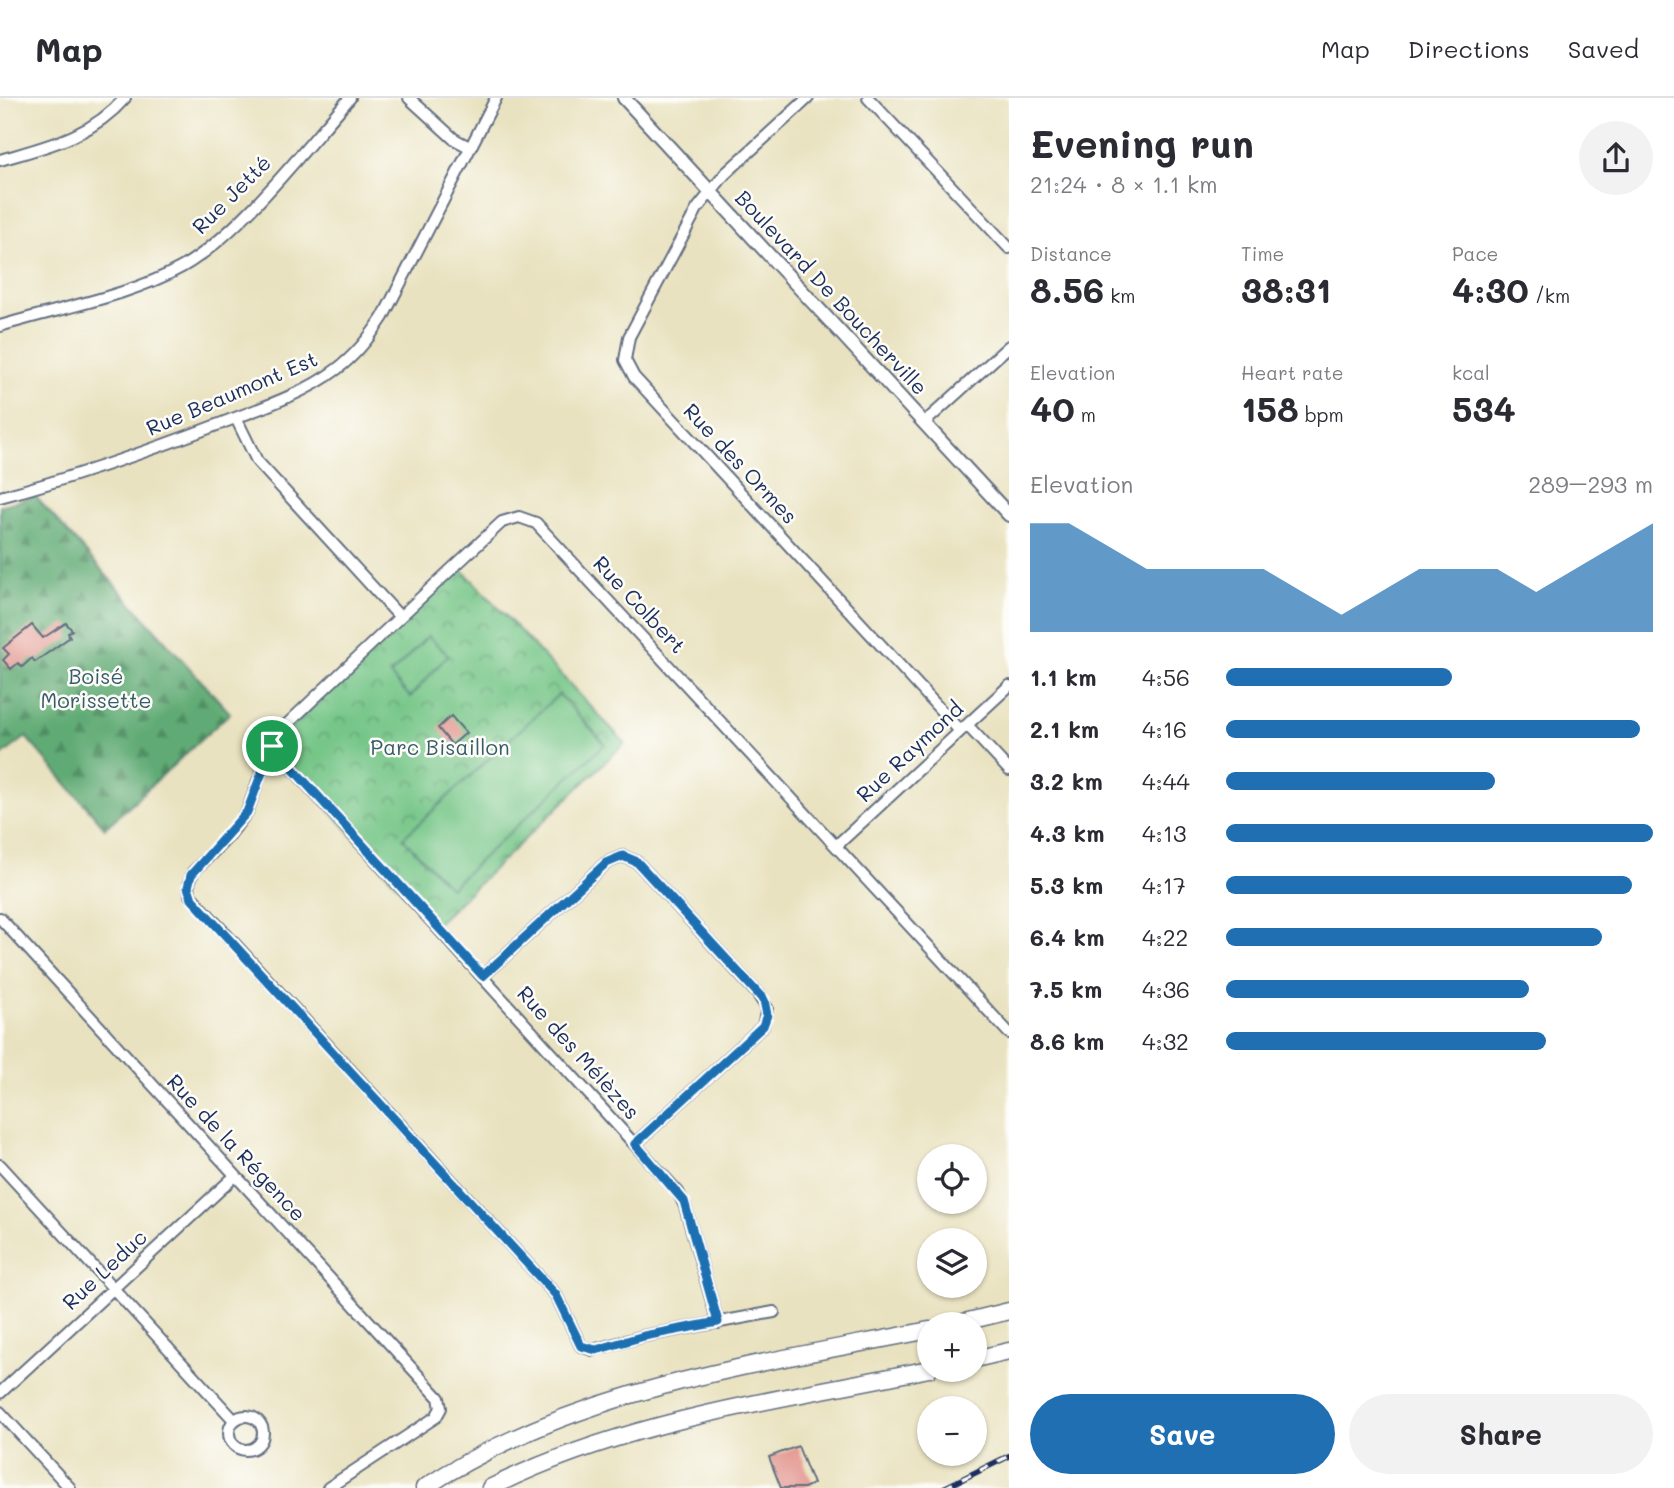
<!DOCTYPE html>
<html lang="en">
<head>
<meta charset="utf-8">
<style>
  :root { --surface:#fff; --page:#f2f2f3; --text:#2b2b33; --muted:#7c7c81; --line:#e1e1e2; --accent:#1f6fb2 }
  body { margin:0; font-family:Mali,sans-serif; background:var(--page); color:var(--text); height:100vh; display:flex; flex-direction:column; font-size:26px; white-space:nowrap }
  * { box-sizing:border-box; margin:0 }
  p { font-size:23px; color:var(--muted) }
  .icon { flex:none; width:38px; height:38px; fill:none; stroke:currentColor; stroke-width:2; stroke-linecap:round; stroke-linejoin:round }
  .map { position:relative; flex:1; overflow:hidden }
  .side { display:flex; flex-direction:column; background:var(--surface); width:665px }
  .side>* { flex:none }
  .buttons { position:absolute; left:917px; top:1046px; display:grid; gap:14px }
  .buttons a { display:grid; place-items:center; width:70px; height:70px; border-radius:50%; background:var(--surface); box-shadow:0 2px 5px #0004; font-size:35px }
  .pin { position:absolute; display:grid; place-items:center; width:60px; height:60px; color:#fff; margin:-30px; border:4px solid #fff; border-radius:50%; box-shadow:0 2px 7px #0007 }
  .round { display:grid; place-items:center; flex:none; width:74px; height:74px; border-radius:37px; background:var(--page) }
  .headline { display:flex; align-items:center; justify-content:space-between; height:119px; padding:0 21px }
  h1 { font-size:38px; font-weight:800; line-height:52px }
  .metrics { display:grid; grid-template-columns:repeat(3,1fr); gap:10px; height:119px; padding:7px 21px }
  .metrics div { display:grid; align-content:center }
  .metrics b { font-size:35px; font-weight:800 }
  .metrics small { font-size:19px; font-weight:400 }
  .metrics p { font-size:19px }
  .chart { height:196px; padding:14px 21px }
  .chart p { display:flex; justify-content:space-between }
  .chart svg { width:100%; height:126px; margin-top:7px; fill:var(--accent); opacity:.7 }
  .button { display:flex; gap:14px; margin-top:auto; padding:14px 21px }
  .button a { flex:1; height:80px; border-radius:42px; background:var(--accent); color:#fff; font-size:28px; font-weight:800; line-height:80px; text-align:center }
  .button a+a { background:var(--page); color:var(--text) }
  ul { padding:0 21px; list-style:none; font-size:23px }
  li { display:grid; grid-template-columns:112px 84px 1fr; align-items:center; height:52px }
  li i { height:18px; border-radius:9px; background:var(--accent) }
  header { display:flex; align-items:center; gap:42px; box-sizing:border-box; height:98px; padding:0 35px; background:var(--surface); border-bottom:2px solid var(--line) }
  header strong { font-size:33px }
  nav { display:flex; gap:38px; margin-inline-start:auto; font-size:24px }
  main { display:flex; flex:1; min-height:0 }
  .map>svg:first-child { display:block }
  .forest { fill:url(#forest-firs); stroke:#3e6d69; stroke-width:2 }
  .park { fill:url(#park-crowns); stroke:#487a73; stroke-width:2 }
  .garden { fill:#76c688; stroke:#487a73; stroke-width:2 }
  .building { fill:#e3948e }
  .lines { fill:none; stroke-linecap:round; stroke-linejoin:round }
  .minor-casing { stroke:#636e80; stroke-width:14 }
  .tertiary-casing { stroke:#636e80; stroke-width:16 }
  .primary-casing { stroke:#636e80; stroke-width:19 }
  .minor { stroke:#fff; stroke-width:10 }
  .tertiary { stroke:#fff; stroke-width:12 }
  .primary { stroke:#fff; stroke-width:16 }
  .rail-casing { stroke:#1b2f5e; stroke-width:6 }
  .rail { stroke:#fdfcf7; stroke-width:3.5; stroke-dasharray:10; stroke-linecap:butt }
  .route-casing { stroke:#fff; stroke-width:14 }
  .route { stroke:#1f6fb2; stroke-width:9 }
  .labels { text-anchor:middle; stroke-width:5; stroke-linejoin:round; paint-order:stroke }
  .street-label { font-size:21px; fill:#1b2f5e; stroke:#fdfcf7 }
  .park-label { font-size:21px; fill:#365c6b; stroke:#fdfcf7 }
</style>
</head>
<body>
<header>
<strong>Map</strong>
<nav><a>Map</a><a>Directions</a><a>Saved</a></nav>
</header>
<main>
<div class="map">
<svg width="1009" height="1390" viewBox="0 0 1009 1390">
  <defs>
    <pattern id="forest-firs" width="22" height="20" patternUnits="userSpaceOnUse" patternTransform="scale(1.75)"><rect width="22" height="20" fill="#60ab74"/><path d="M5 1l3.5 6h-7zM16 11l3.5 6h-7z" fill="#4e8c62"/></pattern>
    <pattern id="park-crowns" width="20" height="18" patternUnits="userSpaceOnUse" patternTransform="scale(1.75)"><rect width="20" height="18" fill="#76c688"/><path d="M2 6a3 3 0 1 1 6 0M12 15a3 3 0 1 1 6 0" fill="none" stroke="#60a172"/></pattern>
  </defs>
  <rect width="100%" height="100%" fill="#fdfcf7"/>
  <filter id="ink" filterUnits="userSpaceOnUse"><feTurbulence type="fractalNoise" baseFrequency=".0143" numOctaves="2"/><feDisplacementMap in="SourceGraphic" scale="14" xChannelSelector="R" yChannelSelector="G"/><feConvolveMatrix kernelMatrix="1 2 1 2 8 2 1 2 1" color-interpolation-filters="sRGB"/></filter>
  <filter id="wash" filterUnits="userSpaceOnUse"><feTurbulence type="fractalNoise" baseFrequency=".00686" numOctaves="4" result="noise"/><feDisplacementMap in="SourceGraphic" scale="28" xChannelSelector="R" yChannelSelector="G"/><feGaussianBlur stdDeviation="1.57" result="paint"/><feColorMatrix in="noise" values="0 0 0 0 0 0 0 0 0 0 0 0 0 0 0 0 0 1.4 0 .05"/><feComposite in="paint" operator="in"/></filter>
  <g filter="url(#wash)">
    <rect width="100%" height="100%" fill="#e9e2c0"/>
    <path class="forest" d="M35,398L230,615L105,730L26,639L0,659V408Z"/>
    <path class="park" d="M457,466L625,645L434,828L272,648Z"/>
    <path class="garden" d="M428,538L448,557L410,599L390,577Z
      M559,596L605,646L450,790L403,740Z"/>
    <g id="blocks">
      <path class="building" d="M66,525L72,532L68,535L70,539L35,564L32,560L22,569L18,565L11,571L3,562L9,556L3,550L32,527L43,540Z
        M451,618L466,635L452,647L438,630Z
        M798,1348L813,1386L804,1390H781L769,1359Z"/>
    </g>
  </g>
  <g filter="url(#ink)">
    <use href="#blocks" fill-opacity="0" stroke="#636e80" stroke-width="2"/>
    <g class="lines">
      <g class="minor-casing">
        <path id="minor" d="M409,0L454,41L471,50
          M808,0L725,76L697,111L629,239L625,262L634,279L960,633
          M868,0L1009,150
          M0,62C48,48 91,39 125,0
          M0,228C59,210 128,199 182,169C241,135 304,51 350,0
          M236,320L257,363L400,519L502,424L519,419L536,425L1009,935
          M924,325L1009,248
          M0,399C76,379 149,353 222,325C261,310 304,296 337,271C356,257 370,239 383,219L496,0
          M400,519L282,631L266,662L247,714L228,739L193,774L189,785L190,797L556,1197L581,1248L593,1252L644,1238L774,1214
          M967,627L1009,672
          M272,648L678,1094L685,1108L718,1225
          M836,748L1009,588
          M0,820L439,1300L441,1310L436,1319L328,1390
          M483,878L606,765L623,758L637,764L757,895L767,910L763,928L635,1046
          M0,1067L234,1322
          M0,1295L235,1078
          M0,1314L70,1390
          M229 1335a17 17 0 1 1 34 0a17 17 0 1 1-34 0Z"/>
      </g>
      <g class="tertiary-casing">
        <path id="tertiary" d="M624,0L1009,417"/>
      </g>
      <g class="primary-casing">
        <path id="primary" d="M952,1227L1009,1213
          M975,1261L1009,1253
          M424,1390C575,1290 755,1267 929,1232
          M490,1390C627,1321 781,1302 929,1271"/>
      </g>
      <use href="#minor" class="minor"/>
      <use href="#tertiary" class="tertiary"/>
      <use href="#primary" class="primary"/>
      <g class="rail-casing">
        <path id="rail" d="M944,1390L1009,1358"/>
      </g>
      <use href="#rail" class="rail"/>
    </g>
  </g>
  <g class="lines" filter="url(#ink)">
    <g class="route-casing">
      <path id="route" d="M272,648L483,878L606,765L623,758L637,764L764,902L767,917L763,928L635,1046L684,1103L718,1224L644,1238L596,1252L581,1248L556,1197L192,801L188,789L191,777L247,714Z"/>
    </g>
    <use href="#route" class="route"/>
  </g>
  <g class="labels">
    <g class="street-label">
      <text transform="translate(232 97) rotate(-45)" y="7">Rue Jetté</text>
      <text transform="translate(831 195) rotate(47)" y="7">Boulevard De Boucherville</text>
      <text transform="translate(232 296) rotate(-23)" y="7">Rue Beaumont Est</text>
      <text transform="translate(740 366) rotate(47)" y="7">Rue des Ormes</text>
      <text transform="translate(639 507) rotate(47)" y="7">Rue Colbert</text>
      <text transform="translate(910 654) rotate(-43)" y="7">Rue Raymond</text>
      <text transform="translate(578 955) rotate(48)" y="7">Rue des Mélèzes</text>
      <text transform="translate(236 1050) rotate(47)" y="7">Rue de la Régence</text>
      <text transform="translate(105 1172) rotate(-43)" y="7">Rue Leduc</text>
    </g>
    <g class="park-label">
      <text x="96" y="586">Boisé<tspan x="96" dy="24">Morissette</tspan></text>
      <text x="440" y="657">Parc Bisaillon</text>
    </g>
  </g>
</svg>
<div class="buttons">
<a><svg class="icon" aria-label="locate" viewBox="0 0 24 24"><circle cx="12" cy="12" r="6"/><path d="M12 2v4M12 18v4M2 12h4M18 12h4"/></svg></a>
<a><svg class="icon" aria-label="layers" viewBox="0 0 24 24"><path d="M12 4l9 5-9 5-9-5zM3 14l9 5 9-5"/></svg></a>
<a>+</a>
<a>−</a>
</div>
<div class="pin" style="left:272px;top:648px;background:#1e9e55"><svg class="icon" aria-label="arrive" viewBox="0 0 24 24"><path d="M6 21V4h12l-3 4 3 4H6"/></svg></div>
</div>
<section class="side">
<div class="headline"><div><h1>Evening run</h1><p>21:24 · 8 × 1.1 km</p></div><a class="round"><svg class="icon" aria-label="share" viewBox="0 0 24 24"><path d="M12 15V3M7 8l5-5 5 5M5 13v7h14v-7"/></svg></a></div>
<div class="metrics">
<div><p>Distance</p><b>8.56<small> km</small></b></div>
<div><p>Time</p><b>38:31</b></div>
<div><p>Pace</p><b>4:30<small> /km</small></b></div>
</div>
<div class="metrics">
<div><p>Elevation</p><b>40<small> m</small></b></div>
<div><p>Heart rate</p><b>158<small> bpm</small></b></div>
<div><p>kcal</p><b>534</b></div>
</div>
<div class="chart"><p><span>Elevation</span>289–293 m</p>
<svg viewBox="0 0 160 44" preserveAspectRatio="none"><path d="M0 44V6L10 6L20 14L30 22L40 22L50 22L60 22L70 30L80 38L90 30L100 22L110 22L120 22L130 30L140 22L150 14L160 6V44z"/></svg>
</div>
<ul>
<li><b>1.1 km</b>4:56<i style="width:53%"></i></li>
<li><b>2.1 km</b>4:16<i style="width:97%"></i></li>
<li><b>3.2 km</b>4:44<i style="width:63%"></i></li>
<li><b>4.3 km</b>4:13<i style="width:100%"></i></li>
<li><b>5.3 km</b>4:17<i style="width:95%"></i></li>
<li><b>6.4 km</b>4:22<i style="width:88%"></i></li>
<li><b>7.5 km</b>4:36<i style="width:71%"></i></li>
<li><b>8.6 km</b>4:32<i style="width:75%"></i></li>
</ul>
<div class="button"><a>Save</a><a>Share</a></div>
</section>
</main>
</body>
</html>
